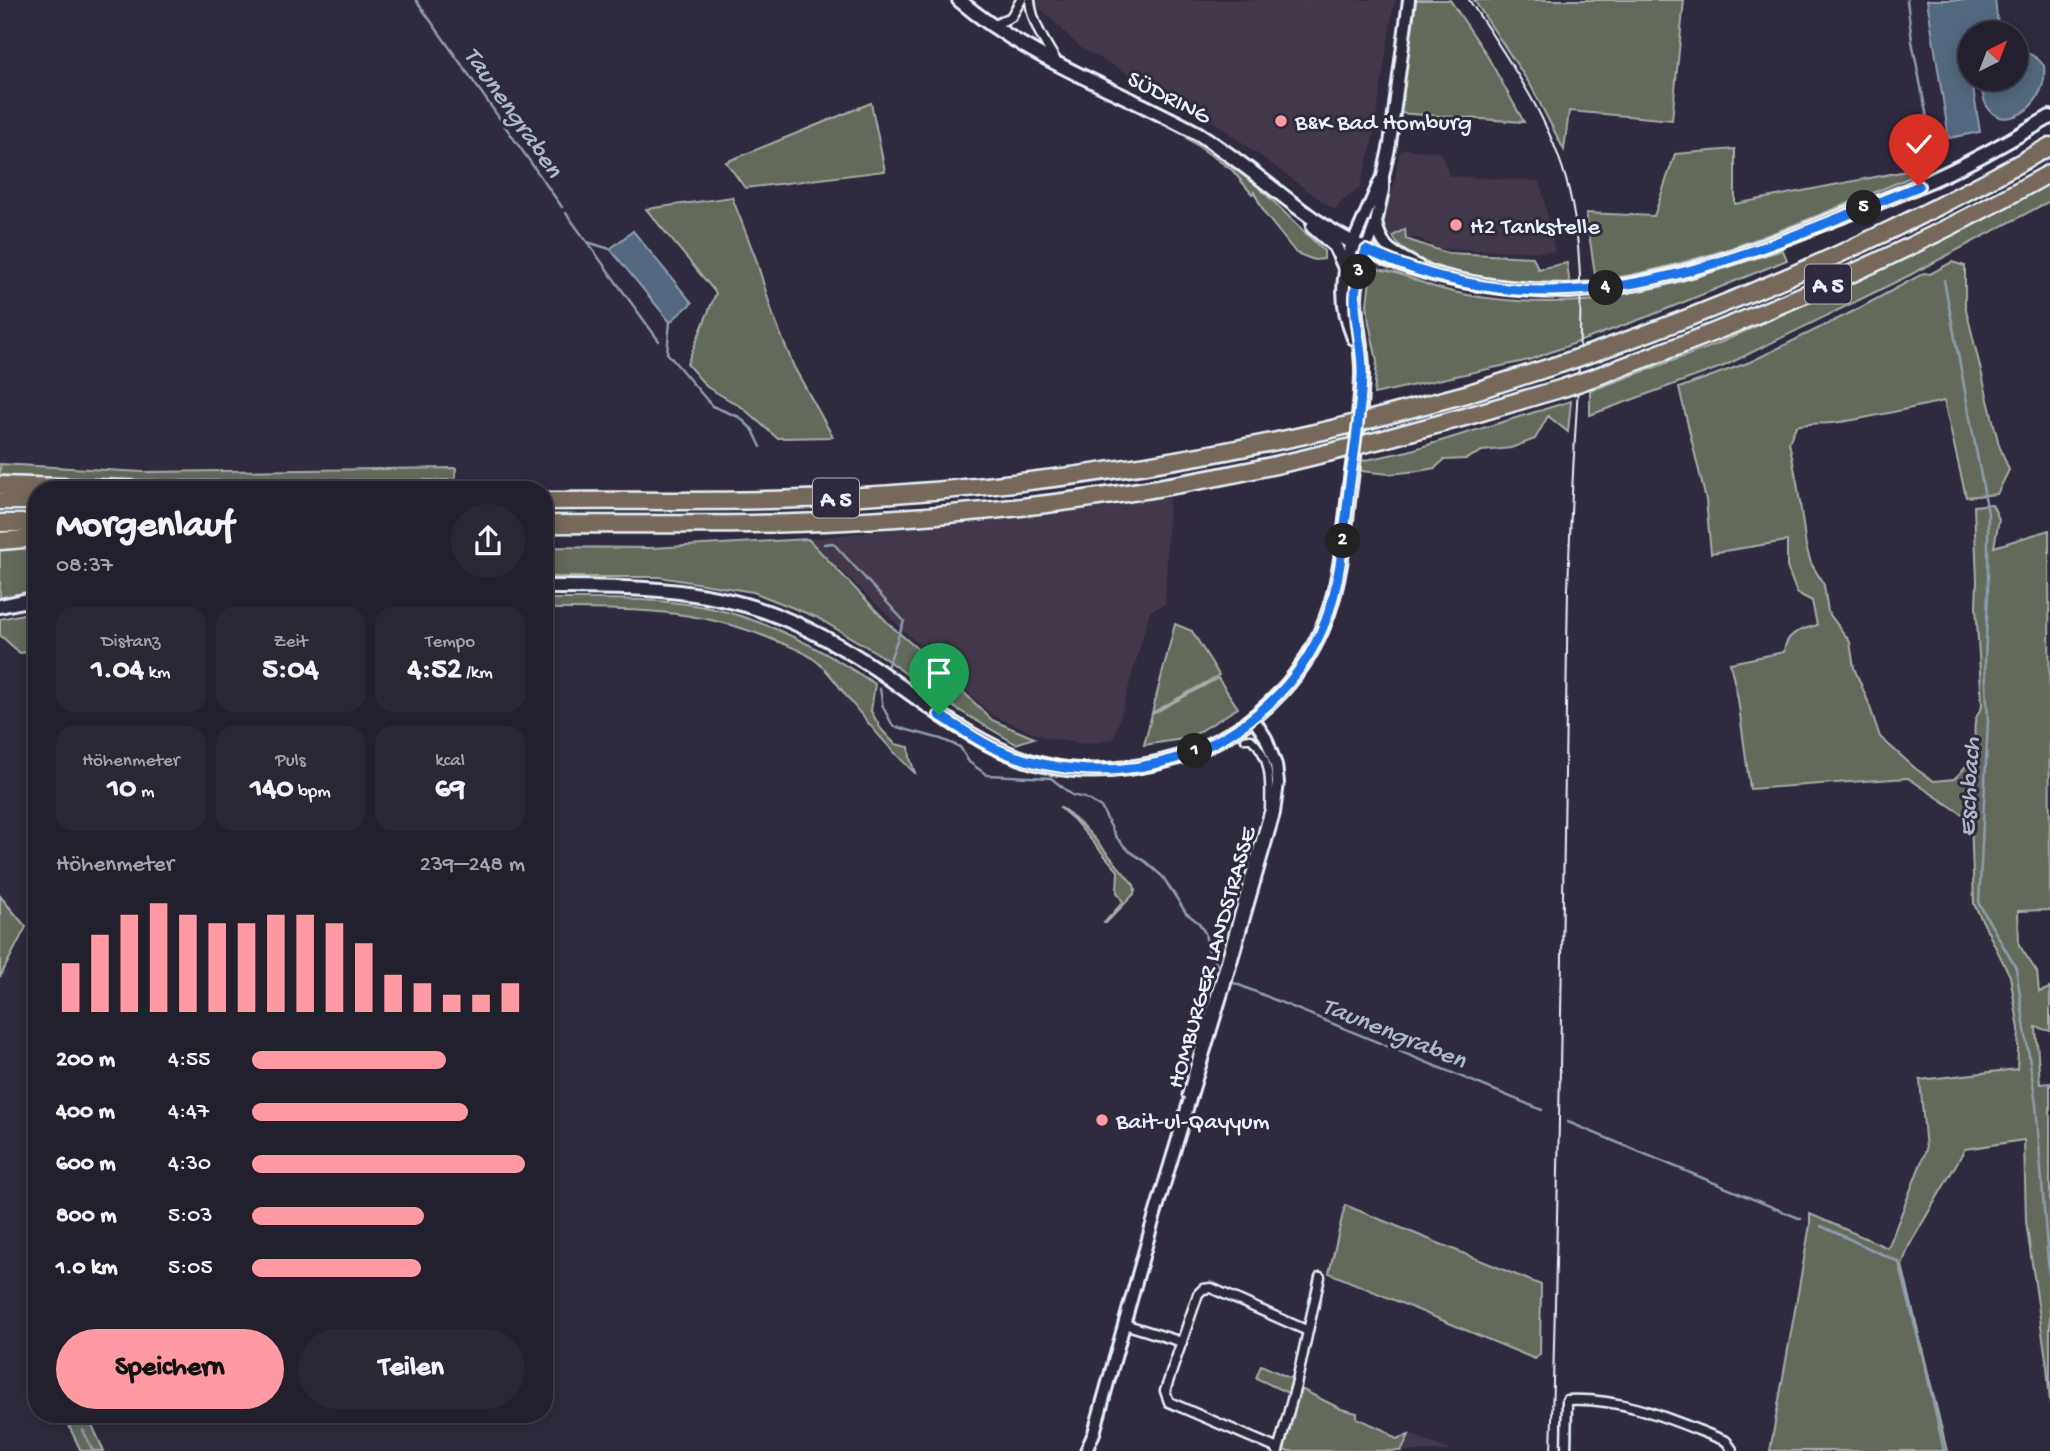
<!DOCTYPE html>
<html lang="de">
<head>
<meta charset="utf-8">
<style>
  :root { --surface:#23202e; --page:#2b2836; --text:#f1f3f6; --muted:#a3a3aa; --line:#403e4a; --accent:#ff9aa2 }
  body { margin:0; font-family:"Gochi Hand",sans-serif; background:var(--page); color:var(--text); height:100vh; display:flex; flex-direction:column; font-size:26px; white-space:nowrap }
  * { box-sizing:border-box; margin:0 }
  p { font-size:23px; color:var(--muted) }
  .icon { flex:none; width:38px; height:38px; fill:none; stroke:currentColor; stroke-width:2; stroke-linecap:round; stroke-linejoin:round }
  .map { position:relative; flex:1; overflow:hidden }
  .drawer { position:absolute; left:28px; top:481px; width:525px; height:942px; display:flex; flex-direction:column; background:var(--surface); border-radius:28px; box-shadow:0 4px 18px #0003,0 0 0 2px var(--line) }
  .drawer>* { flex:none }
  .needle { width:46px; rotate:42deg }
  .tools { position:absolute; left:1958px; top:21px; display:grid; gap:14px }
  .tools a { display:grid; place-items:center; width:70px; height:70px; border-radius:50%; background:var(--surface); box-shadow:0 4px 18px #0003,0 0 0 2px var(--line); font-size:35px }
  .pin { position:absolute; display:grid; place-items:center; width:60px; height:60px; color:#fff; margin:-72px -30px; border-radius:50% 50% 50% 0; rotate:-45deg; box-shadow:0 0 7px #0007 }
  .pin .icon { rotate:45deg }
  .km { position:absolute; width:35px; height:35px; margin:-18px; border-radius:50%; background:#222; color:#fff; font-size:19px; line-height:35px; text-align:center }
  .round { display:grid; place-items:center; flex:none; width:74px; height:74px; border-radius:37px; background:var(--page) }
  .headline { display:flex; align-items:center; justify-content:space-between; height:119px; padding:0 28px }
  h1 { font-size:38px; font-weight:700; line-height:52px }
  .metrics { display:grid; grid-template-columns:repeat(3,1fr); gap:10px; height:119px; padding:7px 28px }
  .metrics div { display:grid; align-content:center; border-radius:18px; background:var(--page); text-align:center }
  .metrics b { font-size:30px; font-weight:700 }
  .metrics small { font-size:19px; font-weight:400 }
  .metrics p { font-size:19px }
  .chart { height:196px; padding:14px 28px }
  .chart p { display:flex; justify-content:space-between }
  .chart svg { width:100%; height:126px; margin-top:7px; stroke:var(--accent); stroke-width:6 }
  .button { display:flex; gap:14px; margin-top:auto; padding:14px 28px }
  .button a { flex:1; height:80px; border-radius:42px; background:var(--accent); color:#111; font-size:28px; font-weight:700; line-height:80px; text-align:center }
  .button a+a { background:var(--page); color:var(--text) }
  ul { padding:0 28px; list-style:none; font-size:23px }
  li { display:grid; grid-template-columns:112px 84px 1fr; align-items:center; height:52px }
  li i { height:18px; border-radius:9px; background:var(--accent) }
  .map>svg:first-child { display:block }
  .built { fill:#433849 }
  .green { fill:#636a5c; stroke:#a6aeaa; stroke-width:2 }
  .water { fill:#52677e; stroke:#8e9eaf; stroke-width:2 }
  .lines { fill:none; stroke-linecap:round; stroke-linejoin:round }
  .stream { stroke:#8e9eaf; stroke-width:2.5 }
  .pedestrian-casing { stroke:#e8f1f8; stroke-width:11 }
  .minor-casing { stroke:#e8f1f8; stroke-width:13 }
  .tertiary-casing { stroke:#e8f1f8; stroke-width:16 }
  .secondary-casing { stroke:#e8f1f8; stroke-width:18 }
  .motorway-casing { stroke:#e8f1f8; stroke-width:21 }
  .pedestrian { stroke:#2f2a3d; stroke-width:6 }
  .minor { stroke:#2f2a3d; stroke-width:8 }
  .tertiary { stroke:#2f2a3d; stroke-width:10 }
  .secondary { stroke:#2f2a3d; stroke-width:12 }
  .motorway { stroke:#76695c; stroke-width:16 }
  .tram { stroke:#e8f1f8; stroke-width:2 }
  .secondary-bridge-casing { stroke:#e8f1f8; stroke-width:18; stroke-linecap:butt }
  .motorway-bridge-casing { stroke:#e8f1f8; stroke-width:21; stroke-linecap:butt }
  .secondary-bridge { stroke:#2f2a3d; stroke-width:12 }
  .motorway-bridge { stroke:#76695c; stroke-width:16 }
  .route-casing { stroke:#fff; stroke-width:14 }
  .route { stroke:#1a73e8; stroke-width:9 }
  .poi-dot { fill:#ff9aa2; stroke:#2f2a3d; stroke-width:2.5 }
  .labels { text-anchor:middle; stroke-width:6; stroke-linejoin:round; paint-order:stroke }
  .shield { fill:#2f2a3d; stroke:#b0b5c0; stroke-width:2 }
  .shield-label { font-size:23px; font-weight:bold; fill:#e8f1f8 }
  .street-label { font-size:24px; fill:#e8f1f8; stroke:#2f2a3d }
  .poi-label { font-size:24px; fill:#e8f1f8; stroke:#2f2a3d; text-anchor:start }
  .water-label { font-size:26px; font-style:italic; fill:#acbac7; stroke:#2f2a3d }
</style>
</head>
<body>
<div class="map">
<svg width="2050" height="1451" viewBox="0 0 2050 1451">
  <rect width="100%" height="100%" fill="#2f2a3d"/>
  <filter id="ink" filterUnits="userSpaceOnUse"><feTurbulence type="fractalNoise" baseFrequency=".0143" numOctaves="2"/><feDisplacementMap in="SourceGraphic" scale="14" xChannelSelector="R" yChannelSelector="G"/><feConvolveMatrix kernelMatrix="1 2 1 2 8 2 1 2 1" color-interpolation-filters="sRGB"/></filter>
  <g filter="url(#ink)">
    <path class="built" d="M1032,0H1396L1393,9L1374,132L1370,153L1359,189L1341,202L1337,209H1333L1214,122L1181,102L1081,48Z
      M1404,149L1441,152L1449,176L1540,181L1555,252L1439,249L1419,238H1406L1405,229L1387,239L1382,226L1385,204L1390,201L1395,180L1399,153Z
      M1169,497L1165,604L1150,611L1114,739L1086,744L1046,738L992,715L808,539Z
      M1410,1434L1451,1451H1403Z"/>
    <path class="green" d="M1416,0H1450L1485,52L1524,122L1398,113Z
      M1474,0H1684L1672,120L1569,111L1564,150L1531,86Z
      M871,103L885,171L745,188L726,162Z
      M1197,138L1234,163L1324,251V259L1314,260L1296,253L1265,214L1254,192L1252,194L1232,170L1188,139Z
      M1735,149V204L1922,168L1923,172C1817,216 1711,264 1596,281L1586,213L1654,216L1675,154Z
      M2050,182V201L1910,275L1724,366L1590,415V391L1715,345L1868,275Z
      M732,197L756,259L773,315L794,367L833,437L777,438L743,408L707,387L687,364L716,293L646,209Z
      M1405,229L1406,239L1447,253L1533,257L1538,269L1567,263L1570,286C1557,286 1544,287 1532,286C1500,283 1405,268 1393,236Z
      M1783,250L1787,260L1652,315L1529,360L1374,394L1377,361L1369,323L1367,304L1370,279L1377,269C1398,271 1417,282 1438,288C1490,303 1545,304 1598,300L1599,298L1661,287Z
      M1952,262L1965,266V305L1999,445L2009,470L1997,494L1966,497L1944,401C1909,408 1875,417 1840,422C1825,425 1811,422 1796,426L1789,442L1797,482L1806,546L1811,563L1824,585L1828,612L1850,642L1854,668L1868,701L1880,737L1916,769L1934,781L1954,779C1963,771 1970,763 1973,751C1978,732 1969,726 1982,707L1976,606L1977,581L1974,506L1992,504L1999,519L1994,547L2049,530L2050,910L2018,911L2019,945L2037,972L2039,992L2050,988V1031L2036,1027L2040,1084L2050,1083V1404L2047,1366L2026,1222L2024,1140L1965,1149L1909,1246L1902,1265L1947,1451H1770L1810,1225V1214L1888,1248L1926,1150L1920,1080L2017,1069L2019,1029L2010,976L1974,904L1971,820L1908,778L1750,789L1738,699L1730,663L1784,652C1786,632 1801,630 1817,625L1812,601L1797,593L1787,567V541L1711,553L1706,500L1679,388L1750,362L1856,310L1924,273L1930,274Z
      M1571,401L1568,432L1548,416L1535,439L1511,448L1482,451L1466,459L1444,460L1435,468L1418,471L1389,474L1361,471V461L1408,451Z
      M0,464L142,472L456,468L455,480L87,481L0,475Z
      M808,539L891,626L936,665L992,720L1034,738L1016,744L945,702L877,653L816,617L753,592L659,577H544V547L651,548Z
      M37,547V593L0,600V548Z
      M544,599C599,599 656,597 710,608C771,621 823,650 875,684L871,711L881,729L895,744L909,747L910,758L915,773C891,751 871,727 851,702C839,687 828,669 812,658C800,649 783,644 769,638C692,607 625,609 544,609Z
      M37,611V647L29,652L20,653L0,635V619Z
      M1175,624L1192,631L1219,675L1152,713Z
      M1218,678L1238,708L1189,738L1144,745L1152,714Z
      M1059,807C1079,816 1118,867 1134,885L1135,889L1134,894L1106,923H1104L1123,902L1117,892L1118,871L1074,820Z
      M0,896L26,927L0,977Z
      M1345,1205L1541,1285L1540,1354L1535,1359L1329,1273Z
      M1261,1365L1292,1379L1288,1393L1256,1378Z
      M1299,1388L1341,1409L1357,1413V1418L1384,1430L1396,1439L1409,1435L1401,1451H1282Z
      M80,1414H87L104,1451H81L66,1420Z"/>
    <path class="water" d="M1927,0H1995L1999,33H1970V43L1966,44L1980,132L1949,138Z
      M2016,51C2027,51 2038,57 2044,66C2050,114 1982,147 1981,79H2016Z
      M633,231L692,303L670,322L610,249Z"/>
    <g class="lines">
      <path class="stream" d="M416,0L562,207
        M1907,0L1912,41L1932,143
        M566,213L659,341
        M587,242L610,249
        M1944,280L1988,513V593L1985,662L1988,721L1979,904L2016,968L2036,1104L2050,1288
        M670,322L667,353L712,406L739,417L753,430L761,447
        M824,544L833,543L904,621L888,665
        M880,689L883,707L893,726L941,739L960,747L969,762L987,775L1051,778L1072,795L1085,798L1101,807L1116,837L1129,851L1146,862L1163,877L1186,913L1199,923L1205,933L1208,949L1217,965
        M1234,983L1542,1110
        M1568,1122L1801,1219
        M1821,1226L1899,1262L1927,1374L1944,1451
        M83,1430L93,1451"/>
      <g class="pedestrian-casing">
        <path id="pedestrian" d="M1186,1095L1269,809C1270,784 1271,756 1251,739H1245"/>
      </g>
      <g class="minor-casing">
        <path id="minor" d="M1030,0C1032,23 1044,41 1056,61
          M992,26L1011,17L1021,0
          M1124,1324L1182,1342
          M1278,1449L1169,1402L1165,1391L1198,1294L1203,1289L1211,1288L1308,1331
          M1278,1451L1296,1385L1320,1277
          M1566,1451L1567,1400C1625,1397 1674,1421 1726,1441L1733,1451"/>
      </g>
      <g class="tertiary-casing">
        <path id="tertiary" d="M1376,223C1383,252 1394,252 1418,266
          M1353,243L1380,181
          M1366,250L1376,223L1383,190V176L1390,144L1409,0
          M1086,1451L1094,1433L1151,1228L1225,983L1274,813L1278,783L1276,765L1266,738L1253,718"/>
      </g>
      <g class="secondary-casing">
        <path id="secondary" d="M959,0C1029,60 1119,90 1199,134C1240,160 1276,192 1315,220C1391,272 1477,291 1568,291
          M1313,227L1335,246L1345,268
          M1353,243C1342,277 1340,304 1354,338
          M1610,288C1686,276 1758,250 1829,221C1858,210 1889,199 1918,186C1964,167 2007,142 2050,117
          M544,587C621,587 697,586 770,613C808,627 843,647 876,669C958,726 1020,784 1128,768C1158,764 1186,757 1213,743C1264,718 1306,673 1326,619C1341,580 1344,535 1349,494C1354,455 1361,415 1362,375C1363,349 1355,324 1355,299C1355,282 1361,266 1366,250
          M0,606L37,598"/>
      </g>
      <g class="motorway-casing">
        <path id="motorway" d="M1595,352C1753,297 1905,229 2050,146
          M1598,376C1753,320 1906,255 2050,173
          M1372,419L1466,394L1560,364
          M1384,439L1468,416L1563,388
          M0,485L156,490
          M0,501H37
          M544,501C645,500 746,503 846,497C1009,488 1169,466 1328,430
          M0,523H37
          M544,524C645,524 745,526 846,521C1008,513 1170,492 1327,453
          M0,541L37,538"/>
      </g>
      <use href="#pedestrian" class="pedestrian"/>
      <use href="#minor" class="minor"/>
      <use href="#tertiary" class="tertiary"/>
      <use href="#secondary" class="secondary"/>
      <use href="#motorway" class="motorway"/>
      <path class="tram" d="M1469,0C1511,63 1557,127 1572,204C1585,270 1580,337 1577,404C1573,466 1570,528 1568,589C1563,877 1560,1164 1551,1451"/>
      <g class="secondary-bridge-casing">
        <path id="secondary-bridge" d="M1568,291L1610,288"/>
      </g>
      <g class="motorway-bridge-casing">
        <path id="motorway-bridge" d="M1560,364L1595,352
          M1563,388L1598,376
          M1328,430L1372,419
          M1327,453L1384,439"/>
      </g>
      <use href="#secondary-bridge" class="secondary-bridge"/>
      <use href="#motorway-bridge" class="motorway-bridge"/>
    </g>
  </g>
  <g class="lines" filter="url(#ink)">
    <g class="route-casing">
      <path id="route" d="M939,715C957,726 975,739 994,748C1051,774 1120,777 1180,757C1245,735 1301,685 1326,620C1341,581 1344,532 1349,490C1354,452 1361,413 1362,375C1363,348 1354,322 1355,296C1356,280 1361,265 1366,250C1568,342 1730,261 1919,186"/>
    </g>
    <use href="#route" class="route"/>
  </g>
  <g class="poi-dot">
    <circle cx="1281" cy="121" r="7"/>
    <circle cx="1456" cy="225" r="7"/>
    <circle cx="1102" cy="1120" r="7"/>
  </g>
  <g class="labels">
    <g class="shield">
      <rect x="1805" y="264.5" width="46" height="39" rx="5"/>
      <rect x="813" y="478.5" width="46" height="39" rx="5"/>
    </g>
    <g class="shield-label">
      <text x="1828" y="292">A 5</text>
      <text x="836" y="506">A 5</text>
    </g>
    <g class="street-label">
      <text transform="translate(1170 96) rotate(27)" y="8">SÜDRING</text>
      <text transform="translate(1210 957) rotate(-74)" y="8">HOMBURGER LANDSTRASSE</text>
    </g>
    <g class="poi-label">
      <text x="1295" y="129">B&amp;K Bad Homburg</text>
      <text x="1470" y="233">H2 Tankstelle</text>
      <text x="1116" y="1128">Bait-ul-Qayyum</text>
    </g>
    <g class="water-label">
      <text transform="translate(515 111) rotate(55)" y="9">Taunengraben</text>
      <text transform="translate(1967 787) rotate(-87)" y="9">Eschbach</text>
      <text transform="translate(1395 1031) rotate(22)" y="9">Taunengraben</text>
    </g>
  </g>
</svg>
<div class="tools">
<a><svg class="needle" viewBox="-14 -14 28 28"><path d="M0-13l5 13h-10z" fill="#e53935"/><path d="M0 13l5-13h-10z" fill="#a3a3aa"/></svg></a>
</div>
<div class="pin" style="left:939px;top:715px;background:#1e9e55"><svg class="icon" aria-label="arrive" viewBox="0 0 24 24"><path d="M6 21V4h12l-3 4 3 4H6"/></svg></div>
<div class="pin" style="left:1919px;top:186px;background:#d93025"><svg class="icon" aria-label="check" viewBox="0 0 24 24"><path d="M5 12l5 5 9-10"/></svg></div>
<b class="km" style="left:1195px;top:751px">1</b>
<b class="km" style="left:1343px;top:541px">2</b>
<b class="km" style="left:1359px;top:272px">3</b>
<b class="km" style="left:1606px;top:288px">4</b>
<b class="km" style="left:1864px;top:208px">5</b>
<section class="drawer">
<div class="headline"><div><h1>Morgenlauf</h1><p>08:37</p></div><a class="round"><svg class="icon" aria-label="share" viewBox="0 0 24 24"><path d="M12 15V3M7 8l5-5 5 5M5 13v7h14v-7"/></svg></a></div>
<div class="metrics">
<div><p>Distanz</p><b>1.04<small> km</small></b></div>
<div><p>Zeit</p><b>5:04</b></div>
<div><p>Tempo</p><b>4:52<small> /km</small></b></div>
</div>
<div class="metrics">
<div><p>Höhenmeter</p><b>10<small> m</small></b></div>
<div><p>Puls</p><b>140<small> bpm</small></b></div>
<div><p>kcal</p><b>69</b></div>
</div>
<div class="chart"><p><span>Höhenmeter</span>239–248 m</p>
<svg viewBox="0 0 160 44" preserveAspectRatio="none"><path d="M5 44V27M15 44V17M25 44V10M35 44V6M45 44V10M55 44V13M65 44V13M75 44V10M85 44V10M95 44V13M105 44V20M115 44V31M125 44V34M135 44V38M145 44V38M155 44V34"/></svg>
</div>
<ul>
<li><b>200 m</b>4:55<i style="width:71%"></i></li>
<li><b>400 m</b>4:47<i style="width:79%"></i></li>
<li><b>600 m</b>4:30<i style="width:100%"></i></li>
<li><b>800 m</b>5:03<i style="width:63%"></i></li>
<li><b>1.0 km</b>5:05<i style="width:62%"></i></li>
</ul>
<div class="button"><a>Speichern</a><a>Teilen</a></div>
</section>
</div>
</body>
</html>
